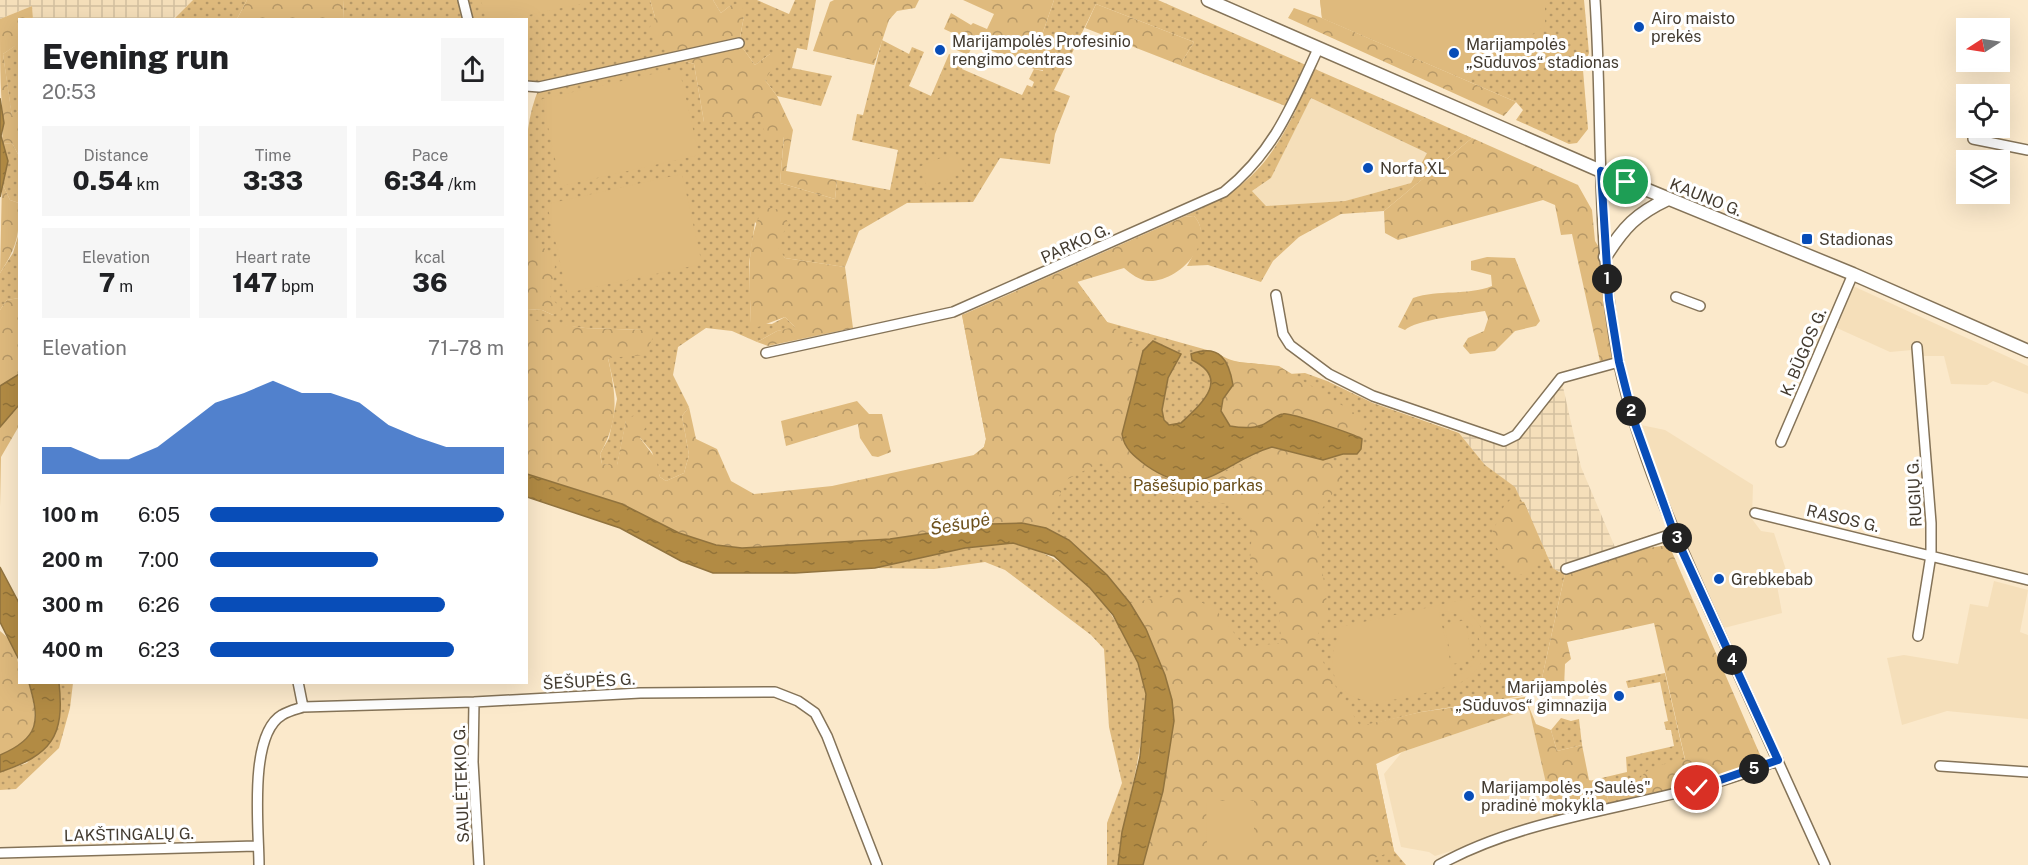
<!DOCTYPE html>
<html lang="en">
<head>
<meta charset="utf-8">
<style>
  :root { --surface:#fff; --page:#f6f6f6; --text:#202124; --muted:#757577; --accent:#084db8 }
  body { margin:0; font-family:"Public Sans",sans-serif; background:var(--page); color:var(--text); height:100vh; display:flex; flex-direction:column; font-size:22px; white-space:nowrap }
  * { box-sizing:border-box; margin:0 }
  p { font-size:20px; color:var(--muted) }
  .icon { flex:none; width:33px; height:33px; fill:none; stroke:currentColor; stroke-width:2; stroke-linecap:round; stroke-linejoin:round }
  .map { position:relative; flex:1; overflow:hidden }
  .side { position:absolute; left:18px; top:18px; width:510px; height:666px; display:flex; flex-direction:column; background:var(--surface); border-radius:0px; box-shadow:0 6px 24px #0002 }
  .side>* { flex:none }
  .needle { width:39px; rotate:258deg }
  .tools { position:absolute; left:1956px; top:18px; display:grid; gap:12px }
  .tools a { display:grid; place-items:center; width:54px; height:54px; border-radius:0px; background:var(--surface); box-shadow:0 6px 24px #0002; font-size:30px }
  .pin { position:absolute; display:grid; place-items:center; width:51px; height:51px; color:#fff; margin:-26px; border:3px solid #fff; border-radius:50%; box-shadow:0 2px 6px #0007 }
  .km { position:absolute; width:30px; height:30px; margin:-15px; border-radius:50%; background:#222; color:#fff; font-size:16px; line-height:30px; text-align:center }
  .round { display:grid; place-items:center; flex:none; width:63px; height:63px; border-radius:0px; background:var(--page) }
  .summary { display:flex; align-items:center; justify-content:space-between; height:102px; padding:0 24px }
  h1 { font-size:33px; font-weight:800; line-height:45px }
  .figures { display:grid; grid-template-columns:repeat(3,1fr); gap:9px; height:102px; padding:6px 24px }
  .figures div { display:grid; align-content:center; border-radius:0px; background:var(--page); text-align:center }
  .figures b { font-size:26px; font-weight:800 }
  .figures small { font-size:16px; font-weight:400 }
  .figures p { font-size:16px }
  .chart { height:168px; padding:12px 24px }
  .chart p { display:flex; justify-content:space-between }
  .chart svg { width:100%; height:108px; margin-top:6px; fill:var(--accent); opacity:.7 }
  ul { padding:0 24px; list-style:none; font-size:20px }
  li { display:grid; grid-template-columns:96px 72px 1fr; align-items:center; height:45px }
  li i { height:15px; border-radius:8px; background:var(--accent) }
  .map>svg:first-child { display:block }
  .built { fill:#f5dfba }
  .industrial { fill:url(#industrial-grid) }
  .grass { fill:url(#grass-dots); fill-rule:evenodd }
  .forest { fill:url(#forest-crowns) }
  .pitch { fill:#dfba7d; fill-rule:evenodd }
  .water { fill:url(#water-ripples); stroke:#91733e; stroke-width:1.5 }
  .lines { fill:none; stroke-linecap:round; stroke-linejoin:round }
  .minor-casing { stroke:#847358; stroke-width:12 }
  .major-casing { stroke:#847358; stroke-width:15 }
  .minor { stroke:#fff; stroke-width:9 }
  .major { stroke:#fff; stroke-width:12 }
  .route-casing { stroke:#fff; stroke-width:12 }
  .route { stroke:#084db8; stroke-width:8 }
  .poi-dot { fill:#084db8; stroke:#fff; stroke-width:2 }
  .labels { text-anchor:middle; stroke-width:6; stroke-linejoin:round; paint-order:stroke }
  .poi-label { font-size:16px; fill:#433b30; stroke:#fff; text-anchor:start }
  .street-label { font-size:16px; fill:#433b30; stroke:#fff }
  .park-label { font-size:16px; fill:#684c16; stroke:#fff }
  .water-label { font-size:18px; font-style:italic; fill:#6c501b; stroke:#fff }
</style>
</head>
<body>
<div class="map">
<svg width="2028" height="865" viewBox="0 0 2028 865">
  <defs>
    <pattern id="industrial-grid" width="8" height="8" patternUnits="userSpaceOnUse" patternTransform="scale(1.5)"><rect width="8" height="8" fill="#f5dfba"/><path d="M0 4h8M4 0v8" fill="none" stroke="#d3c0a0"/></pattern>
    <pattern id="grass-dots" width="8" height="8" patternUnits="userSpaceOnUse" patternTransform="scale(1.5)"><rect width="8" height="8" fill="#dfba7d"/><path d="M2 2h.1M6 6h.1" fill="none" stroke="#b69867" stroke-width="1.8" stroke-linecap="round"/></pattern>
    <pattern id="forest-crowns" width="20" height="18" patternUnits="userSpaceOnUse" patternTransform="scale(1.5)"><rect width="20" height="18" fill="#dfba7d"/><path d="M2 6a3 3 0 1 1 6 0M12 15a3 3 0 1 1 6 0" fill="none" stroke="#b69867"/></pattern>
    <pattern id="water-ripples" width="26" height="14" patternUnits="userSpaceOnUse" patternTransform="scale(1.5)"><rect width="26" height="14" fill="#b28b44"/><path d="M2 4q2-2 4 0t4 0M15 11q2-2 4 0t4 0" fill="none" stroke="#927339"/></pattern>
  </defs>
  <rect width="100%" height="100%" fill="#fbe9cb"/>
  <path class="built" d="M1311,98L1427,153L1411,183L1345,201L1266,206L1252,191L1271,178Z
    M1853,286L2028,366V394L1993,381L1987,385L1951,384L1944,356H1923L1912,350L1890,352L1837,328Z
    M1641,425L1665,430L1753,485L1752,519L1761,531L1774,533L1786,570L1776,580L1782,613L1724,628L1669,505Z
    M1994,581L2028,590L2020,632L2028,635V719L1947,711L1902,725L1887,658L1904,655L1958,664L1970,604L1988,607Z
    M1529,709L1555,818L1435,856L1429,852L1401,847L1384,774L1402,752Z"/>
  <path class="industrial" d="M0,0H193L173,19H33L32,6L0,19Z
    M1561,378L1581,467L1617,552L1559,572L1553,568L1515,488L1485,465L1459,433L1510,439Z"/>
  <path class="grass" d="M193,0H247L237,19L173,20Z
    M343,0H650L655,17L675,58L694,64L704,122L760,112L784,136L780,183L835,199L837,180L890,190L898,150L852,140L857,114L863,115L882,40L909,54L912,47L924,52L909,86L931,96L949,54L965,60L962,69L1022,95L1027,85L1032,87L1034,82L1029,79L1034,69L1043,71L1042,35L1054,0H1158L1472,138L1384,211L1341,214L1299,237L1273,261L1261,282L1208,265L1187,266C1195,251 1209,232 1194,216L1183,217C1245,189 1265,171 1296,110L1180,65L1194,42L1096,4L1054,90L1070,96L1055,134L1050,164L1000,158L973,202L907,203L859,231L845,267L785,258L755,222L749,264L751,323L772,324L785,317L796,328L777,331L757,342L732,331L706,328L678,347L673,375L689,407L682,416L689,455L684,473L666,481L660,477L652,452L626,421L617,466L602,464L600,454L609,438L617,399L608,358L643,330L585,328L527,321V309L542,310L553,315L550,297L528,239L527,242C527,191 519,135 539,88L527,86L526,20L344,19ZM1311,98L1427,153L1411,183L1345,201L1266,206L1252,191L1271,178Z
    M713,0H757L789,14L795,0H816L807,50L797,48L792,68L832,76L821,106L777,96L765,80L770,54L755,65L739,43L744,16L731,5L721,13Z
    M1320,0H1584L1589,53L1583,70L1588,129L1577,143L1569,144L1516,120L1523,110L1516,102L1322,18Z
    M16,45L19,46V110L12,117L3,54Z
    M12,143L19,156V203L10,200L2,183L8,161L3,144Z
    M19,233V298L7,300L0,310V273L13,253Z
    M1077,281L1107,322L1218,353C1239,370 1268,357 1289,374L1305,373L1327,381L1373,403L1459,433L1485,465L1515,487L1553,568L1559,572L1566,569L1540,687L1534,694L1421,712L1360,727L1376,764L1394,851L1406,865H1143L1163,791L1146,629L1130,603L1107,575L1069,540L1046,528L1022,523L974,455L984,447L986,439L962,315Z
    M1013,543C1050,552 1075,569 1099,599C1121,625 1141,659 1146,693C1147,703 1144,715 1143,725C1138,772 1123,818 1118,865H1107V823L1122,783L1109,727L1104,649L1091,635L1005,570L985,562L934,569L875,568L965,548Z
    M1665,673L1685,760L1625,805L1611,809L1604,786L1589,781L1627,772L1626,757L1674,746L1671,730H1666L1664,722L1668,721L1660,682L1628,688L1626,681Z
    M59,683H73L70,708L59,748L16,789L0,790V772L27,763L58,724L61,702Z
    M1561,718L1571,721L1579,719L1582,745L1557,751L1551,730Z"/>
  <path class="forest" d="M247,0H343L344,19H237Z
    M650,0H713L721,13L731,5L742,3L744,16L739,43L755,65L770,54L782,53L765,80L777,96L793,130L786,171L837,180L835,199L780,183L784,137L768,143L759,113L745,122H704L694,64L675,58L647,33L655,17Z
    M834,0H919L915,8L897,11L889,20L874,65L813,51L830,2Z
    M963,0H1054L1042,35L1056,46L1049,71L1034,69L974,43L968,55L952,48L957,35L944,29L951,13L971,25L973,23L987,29L994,14Z
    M1096,4L1194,42L1180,65L1085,28Z
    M32,6L33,19L20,20L19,46H15L3,54L12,116L19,110V156L12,143L3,144C1,135 4,129 3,120C0,87 0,53 0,19Z
    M1294,8L1322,18L1516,102L1504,116L1288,18Z
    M1472,138L1578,185L1592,210L1595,241L1605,257L1619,362L1601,366L1572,234L1561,235L1555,205L1543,200L1398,240L1385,233L1384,211Z
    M2,183L10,200L19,203C20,234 17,247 0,273Z
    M764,207L781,210L789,224L776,244L785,258L845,267L853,328L768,346L757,342L777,331L795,327L785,317L758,327L751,323C750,285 744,241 764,207Z
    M1194,216C1218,242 1177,283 1148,281C1139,280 1131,274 1124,268L1077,282L1107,322L1143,351L1122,434L1123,443L1133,456L1221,474L1272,447L1329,460L1337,467L1341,481L1315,519L1328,610L1314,644L1337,689L1360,726L1421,712L1525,697L1536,724L1551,730L1557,751L1582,745L1589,780L1604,786L1611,809L1554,818L1529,709L1402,752L1376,764L1394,851L1374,858L1376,865H1143L1163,791L1174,721L1146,629L1130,603L1185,593L1217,611L1245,647L1281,643L1279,607L1250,561L1252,529L1227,504L1162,497L1101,462L1066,480L1046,528L1022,523L991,524L890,539L742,548L716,545L679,533L622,504L527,474L526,321L533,320L585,328L643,330L654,335L645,355L608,358C616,396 620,418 600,454L602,464L617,465L626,420L639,413L647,424L640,438L656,459L660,477L666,481L684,473L689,455L682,416L689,407L696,439L717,449L731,481L754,494L832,486L974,455L984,447L986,439L962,315L1183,217Z
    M528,239L540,241L555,266L550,297L562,309L553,315L542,310L527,309Z
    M1487,257L1515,258L1540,321L1536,326L1515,331L1495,351L1470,354L1463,346L1468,338L1484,331L1488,319L1485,311C1468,314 1415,320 1405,330L1398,327L1413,298C1439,289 1467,296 1492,286L1491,275L1471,270V261Z
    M19,298V374L0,386V310L7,300Z
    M1228,361L1279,366L1364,419L1365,427L1362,439C1354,434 1289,412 1283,414C1275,415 1270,422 1262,425C1252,429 1241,428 1230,426L1221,411L1223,399L1232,385Z
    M857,401L869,414H882L891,452L878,457L872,456L860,438L858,424L786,446L781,421Z
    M19,405V426L1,457L0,507V427Z
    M1510,500L1524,502L1546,553L1529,574H1515L1506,566L1491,536L1504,506Z
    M1669,545L1761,757L1697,788L1625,805C1644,766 1645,769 1685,759L1654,623L1567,642L1571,659L1565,664L1564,688L1552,696L1540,687L1566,569L1617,552Z
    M0,631C17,644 19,662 20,682L29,683C38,721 41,738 0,755Z"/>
  <path class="pitch" d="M481,0H599L510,19H486Z
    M1320,0H1550L1545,3V26L1464,79L1322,18Z
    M679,68L699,155L561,186L542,99Z
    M955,152L963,173L927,187L919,167Z
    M682,174L702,264L567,293L547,204Z
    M1475,597L1477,604L1464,608C1493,631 1494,663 1460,683C1427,691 1356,721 1336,680C1329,665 1332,650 1340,636L1325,639L1323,631ZM1447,611C1486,620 1493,663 1454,677L1439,613Z
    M1465,620L1473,660L1453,664L1444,625Z
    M1206,801H1254V847H1207Z"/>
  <path class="water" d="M0,98L4,123L1,136L8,161L0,197Z
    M1153,341L1181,354L1168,378L1162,410L1164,420L1169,425L1181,423C1201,404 1231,379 1192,360L1191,354C1220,343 1229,361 1233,385L1223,399L1221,411L1230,426C1241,428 1252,429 1262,425C1270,422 1275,415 1283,414C1289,412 1354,434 1362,439L1361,449L1357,454H1343L1323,460L1272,447C1221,462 1202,504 1147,466C1135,457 1124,449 1122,434L1143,351Z
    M19,374V405L0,427V386Z
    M527,474L622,504L679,533L716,545L742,548L890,539L991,524L1022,523L1046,528L1069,540L1107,575L1130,603L1146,629L1165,675L1172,700L1174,721L1163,791L1143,865H1118L1122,832L1140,757L1146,694L1138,663L1113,615L1090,588L1054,556L1013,543L965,548L875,568L795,573H713L681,561L620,528L527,497Z
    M0,567L19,603V660L0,622Z
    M29,683H59C65,737 51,755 0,772V755C40,738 40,721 29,683Z"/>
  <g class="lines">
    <g class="minor-casing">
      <path id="minor" d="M463,0L468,20
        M1595,0C1603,121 1595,244 1619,364C1638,452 1675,534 1712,616C1749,699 1787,782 1825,865
        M526,86L539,87L739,43
        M1973,139L2028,150
        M1276,295L1283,334L1290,345L1329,374L1373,396L1504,441L1516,435L1561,378L1619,362
        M1676,297L1700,306
        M1917,347L1931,523V555L1918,636
        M766,353L953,312L1224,192C1274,152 1292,105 1318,49
        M1781,442L1853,274
        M1755,513L2028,580
        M1566,569L1675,533
        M298,682L303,707
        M474,702L473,762L479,865
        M1940,766L2028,772
        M0,853L258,846
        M259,865C259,830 248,735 282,715C288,711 297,709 303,707L474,702L640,693L775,692L798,701L815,713L827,736L877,865
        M1439,865C1541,808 1670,808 1778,760"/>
    </g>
    <g class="major-casing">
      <path id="major" d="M1208,0L1601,171L1853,274L2028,351
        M1605,257C1624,227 1636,214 1668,199"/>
    </g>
    <use href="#minor" class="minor"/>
    <use href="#major" class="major"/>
  </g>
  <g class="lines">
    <g class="route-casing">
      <path id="route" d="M1626,182L1601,171L1609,300L1619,362L1634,421L1674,533L1778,760L1697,788"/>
    </g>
    <use href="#route" class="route"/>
  </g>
  <g class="poi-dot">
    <circle cx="1639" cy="27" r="6"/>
    <circle cx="940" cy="50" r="6"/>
    <circle cx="1454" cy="53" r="6"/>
    <circle cx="1368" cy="168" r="6"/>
    <rect x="1801" y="233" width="12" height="12" rx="3"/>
    <circle cx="1719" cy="579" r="6"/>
    <circle cx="1619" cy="696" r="6"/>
    <circle cx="1469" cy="796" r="6"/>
  </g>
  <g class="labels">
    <g class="poi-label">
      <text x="1651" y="24">Airo maisto<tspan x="1651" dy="18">prekės</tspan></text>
      <text x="952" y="47">Marijampolės Profesinio<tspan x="952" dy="18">rengimo centras</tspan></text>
      <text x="1466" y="50">Marijampolės<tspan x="1466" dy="18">„Sūduvos“ stadionas</tspan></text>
      <text x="1380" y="174">Norfa XL</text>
      <text x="1819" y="245">Stadionas</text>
      <text x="1731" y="585">Grebkebab</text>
      <text x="1607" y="693" text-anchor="end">Marijampolės<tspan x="1607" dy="18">„Sūduvos“ gimnazija</tspan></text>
      <text x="1481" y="793">Marijampolės ,,Saulės"<tspan x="1481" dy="18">pradinė mokykla</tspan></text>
    </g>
    <g class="street-label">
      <text transform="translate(1706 197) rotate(22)" y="6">KAUNO G.</text>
      <text transform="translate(1075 243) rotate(-24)" y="6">PARKO G.</text>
      <text transform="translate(1803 352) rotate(-67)" y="6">K. BŪGOS G.</text>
      <text transform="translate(1914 493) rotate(-93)" y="6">RUGIŲ G.</text>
      <text transform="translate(1843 518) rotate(13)" y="6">RASOS G.</text>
      <text transform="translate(589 681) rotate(-3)" y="6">ŠEŠUPĖS G.</text>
      <text transform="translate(461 784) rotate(-92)" y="6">SAULĖTEKIO G.</text>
      <text transform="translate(129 834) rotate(-1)" y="6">LAKŠTINGALŲ G.</text>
    </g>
    <g class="park-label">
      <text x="1198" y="491">Pašešupio parkas</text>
    </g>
    <g class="water-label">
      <text transform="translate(960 524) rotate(-10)" y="6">Šešupė</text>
    </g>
  </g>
</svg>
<div class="tools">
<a><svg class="needle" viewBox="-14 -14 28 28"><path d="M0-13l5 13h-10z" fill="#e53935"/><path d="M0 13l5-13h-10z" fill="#757577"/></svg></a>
<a><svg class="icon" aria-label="locate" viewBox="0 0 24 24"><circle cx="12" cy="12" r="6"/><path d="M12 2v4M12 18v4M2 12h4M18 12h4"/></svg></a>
<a><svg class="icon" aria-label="layers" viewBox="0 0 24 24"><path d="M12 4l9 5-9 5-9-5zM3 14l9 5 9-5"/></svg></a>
</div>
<div class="pin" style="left:1626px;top:182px;background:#1e9e55"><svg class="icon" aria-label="arrive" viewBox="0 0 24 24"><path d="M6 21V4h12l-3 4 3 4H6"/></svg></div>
<div class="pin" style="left:1697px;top:788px;background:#d93025"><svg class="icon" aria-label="check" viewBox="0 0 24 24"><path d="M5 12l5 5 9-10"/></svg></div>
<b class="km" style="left:1607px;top:279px">1</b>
<b class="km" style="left:1631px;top:411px">2</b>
<b class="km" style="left:1677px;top:538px">3</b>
<b class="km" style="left:1732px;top:660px">4</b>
<b class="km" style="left:1754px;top:769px">5</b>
<section class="side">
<div class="summary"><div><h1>Evening run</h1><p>20:53</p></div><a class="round"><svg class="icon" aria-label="share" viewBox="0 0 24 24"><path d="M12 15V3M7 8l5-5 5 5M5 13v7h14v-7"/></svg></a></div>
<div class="figures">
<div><p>Distance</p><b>0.54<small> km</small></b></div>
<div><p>Time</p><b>3:33</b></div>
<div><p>Pace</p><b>6:34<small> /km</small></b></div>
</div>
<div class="figures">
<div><p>Elevation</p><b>7<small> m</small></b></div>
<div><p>Heart rate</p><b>147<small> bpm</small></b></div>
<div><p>kcal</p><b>36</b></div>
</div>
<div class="chart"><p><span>Elevation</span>71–78 m</p>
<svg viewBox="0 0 160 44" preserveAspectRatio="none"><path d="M0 44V33L10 33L20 38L30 38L40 33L50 24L60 15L70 11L80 6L90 11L100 11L110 15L120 24L130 29L140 33L150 33L160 33V44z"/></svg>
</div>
<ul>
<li><b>100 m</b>6:05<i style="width:100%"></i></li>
<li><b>200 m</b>7:00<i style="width:57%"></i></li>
<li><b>300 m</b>6:26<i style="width:80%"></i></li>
<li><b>400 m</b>6:23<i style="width:83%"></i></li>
</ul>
</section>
</div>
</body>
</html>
